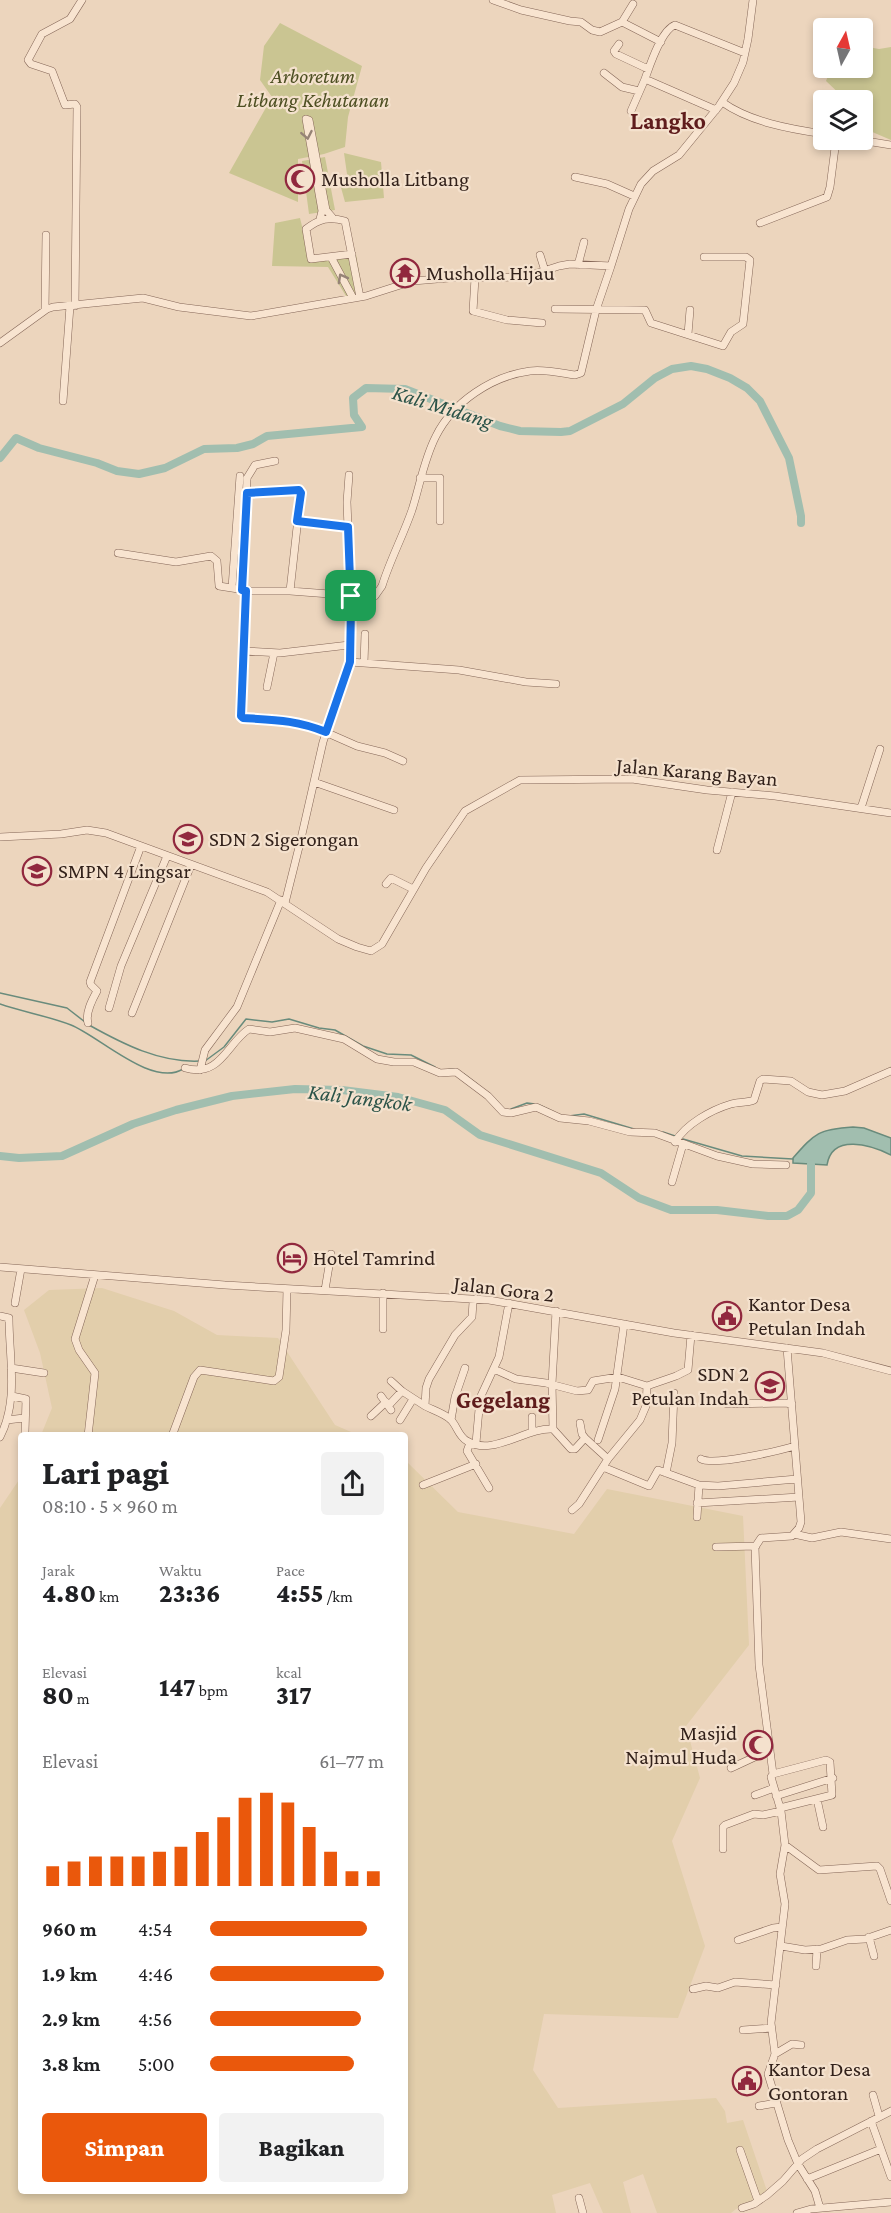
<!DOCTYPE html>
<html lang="id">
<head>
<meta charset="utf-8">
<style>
  :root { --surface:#fff; --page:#f2f2f2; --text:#202124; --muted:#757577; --accent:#ea580c }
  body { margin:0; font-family:"Crimson Pro",serif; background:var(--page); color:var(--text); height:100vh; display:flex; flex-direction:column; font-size:22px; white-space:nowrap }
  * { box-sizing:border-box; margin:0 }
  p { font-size:20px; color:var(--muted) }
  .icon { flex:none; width:33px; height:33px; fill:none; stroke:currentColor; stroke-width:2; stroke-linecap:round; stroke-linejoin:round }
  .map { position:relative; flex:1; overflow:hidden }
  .details { position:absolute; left:18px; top:1432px; width:390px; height:762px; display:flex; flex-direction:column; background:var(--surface); border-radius:6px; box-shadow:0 3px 9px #0003 }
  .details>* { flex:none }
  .needle { width:39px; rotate:8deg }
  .tools { position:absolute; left:813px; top:18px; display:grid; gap:12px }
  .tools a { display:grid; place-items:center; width:60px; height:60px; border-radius:6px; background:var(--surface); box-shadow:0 3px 9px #0003; font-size:30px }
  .pin { position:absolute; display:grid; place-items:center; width:51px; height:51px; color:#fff; margin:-26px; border-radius:12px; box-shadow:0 3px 9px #0006 }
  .round { display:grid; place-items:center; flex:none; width:63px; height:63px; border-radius:6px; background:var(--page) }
  .headline { display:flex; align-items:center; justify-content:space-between; height:102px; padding:0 24px }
  h1 { font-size:33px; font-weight:800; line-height:45px }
  .figures { display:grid; grid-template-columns:repeat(3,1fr); gap:9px; height:102px; padding:6px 24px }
  .figures div { display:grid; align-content:center }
  .figures b { font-size:26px; font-weight:800 }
  .figures small { font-size:16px; font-weight:400 }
  .figures p { font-size:16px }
  .chart { height:168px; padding:12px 24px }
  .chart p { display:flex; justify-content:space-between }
  .chart svg { width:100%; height:108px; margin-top:6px; stroke:var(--accent); stroke-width:6 }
  .button { display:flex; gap:12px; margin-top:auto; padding:12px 24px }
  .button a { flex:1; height:69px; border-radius:6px; background:var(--accent); color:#fff; font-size:24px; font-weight:800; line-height:69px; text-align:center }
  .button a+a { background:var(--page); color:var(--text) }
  ul { padding:0 24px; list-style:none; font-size:20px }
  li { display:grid; grid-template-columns:96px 72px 1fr; align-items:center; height:45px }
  li i { height:15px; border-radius:8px; background:var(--accent) }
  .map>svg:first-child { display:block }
  .farmland { fill:#e2ceab }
  .green { fill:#cac592 }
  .water { fill:#a1beaf; stroke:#698b7c; stroke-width:1.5 }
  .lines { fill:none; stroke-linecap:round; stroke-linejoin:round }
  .stream { stroke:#698b7c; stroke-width:1.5 }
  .river { stroke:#a1beaf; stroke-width:8 }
  .minor-casing { stroke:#846657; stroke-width:8 }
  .minor { stroke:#f8e4d0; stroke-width:7 }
  .oneway { stroke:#968376 }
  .route-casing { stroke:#fff; stroke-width:12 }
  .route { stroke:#1a73e8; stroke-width:8 }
  .labels { text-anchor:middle; stroke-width:4.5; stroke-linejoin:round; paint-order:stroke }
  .park-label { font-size:21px; font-style:italic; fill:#4d4f22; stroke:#f4e1cd }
  .poi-label { font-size:21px; fill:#33221b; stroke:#f4e1cd; text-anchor:start }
  .street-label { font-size:21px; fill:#33221b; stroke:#f4e1cd }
  .water-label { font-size:22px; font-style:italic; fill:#2b5348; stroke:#f4e1cd }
  .quarter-label { font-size:24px; font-weight:bold; fill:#5f1c1c; stroke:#f4e1cd }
</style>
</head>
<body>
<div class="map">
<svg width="891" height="2213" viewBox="0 0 891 2213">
  <rect width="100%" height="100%" fill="#ecd5bd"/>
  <path class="farmland" d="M102,1288L174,1311L217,1335L278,1338L335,1425L358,1435H41L52,1408L40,1353L24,1310L49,1290Z
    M405,1460L458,1512L574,1534L607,1489L743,1516L749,1645L686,1726L700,1778L672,1841L705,1946L678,2018L544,2014L533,2070L558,2108L716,2098L725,2111L727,2123L743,2120L767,2191L753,2203L736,2209L731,2213H657L643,2174L623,2182L631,2213H603L590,2183L552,2195L556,2213H0V1508L21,1477V2192H405Z"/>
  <path class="green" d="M280,23L362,66L348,117L345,147L324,154L298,159V202L229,173L272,97L260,80L264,46Z
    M863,46L879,49L891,47V140L863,128L862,100H846L826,81L831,68H862Z
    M344,153L381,162L384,198L345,202L340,184L348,181Z
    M325,157L335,210L309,214L302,161Z
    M300,218L310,259L356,254L363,294L346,296L328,267L272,266L275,223Z"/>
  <path class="water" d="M853,1127L864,1128L891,1138V1155C871,1145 832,1133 827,1165L793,1163V1158C815,1133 819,1129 853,1127Z"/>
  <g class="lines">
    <path class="stream" d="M0,993L67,1008L85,1022
      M0,1004C23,1012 48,1016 71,1025C99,1036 152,1088 183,1069
      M89,1025C123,1044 160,1063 200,1061
      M205,1061L224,1047L246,1019L272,1022L289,1019L319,1028L335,1030L363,1046L387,1054L411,1055L435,1067
      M445,1070L455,1069
      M464,1074L477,1084
      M539,1105L554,1112
      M511,1109L527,1103L535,1104
      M569,1116L584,1114L634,1129
      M663,1132L675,1136
      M683,1139L742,1156L793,1159"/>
    <path class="river" d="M0,458L16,438L39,448L97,463L117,471L139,474L165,468L204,449L237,448L253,444L267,436L362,427L354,415L353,398L366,388L405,389L500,426L520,431L561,432L570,431L623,404L655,378L672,369L691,366L707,369L730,378L747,388L760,401L789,458L801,516V523
      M0,1156L19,1158L62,1156L133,1124L176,1110L232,1096L295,1089L342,1090L398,1097L445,1110L480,1135L601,1173L639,1198L671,1210H717L768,1216H787L798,1210L811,1193V1164"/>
    <g class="minor-casing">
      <path id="minor" d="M493,0L521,10L570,21L581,22L592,30L600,32L622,22L633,4
        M622,22L661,42
        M619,44L614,51L616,54L648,69
        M604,73L622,87L639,91
        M722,102C750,122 790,129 824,134
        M716,110L645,79C650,65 661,30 675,25L745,53
        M631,111L645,79
        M860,140L891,145
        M575,177L607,184L634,196
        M320,219L322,211L306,119L309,120L326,210L332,217
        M760,223L827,197L830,187L836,140
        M352,254L311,259L306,229C319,219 329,216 345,221L360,297
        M540,255L545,271
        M331,257L353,298
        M578,265L584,242
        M475,278L473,311L507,320L542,323
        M75,306L77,107L75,104L65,105L52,71L31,64L28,60L42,34L70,19L82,0
        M555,309L645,310L651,323L723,346L731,332L743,324L750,260L746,257H704
        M45,310L46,235
        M688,334L690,310
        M0,343L47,309L53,307L143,298L179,307L251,316L366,296L413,281L449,278L525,277L559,266L570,264L611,266L629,209L641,184L653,171L679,155L719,106L734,83L743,62L748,39L753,0
        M63,401L70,306
        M420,478H440V521
        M239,492L301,491L290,591L369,597L375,596L382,586C390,560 403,536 412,510C420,485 424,459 436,436C453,402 492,376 530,371C544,369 561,373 575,375L581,373L596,310L611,266
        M297,521L348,527
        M118,553L176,562L211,556L217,561L219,586L251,591H290
        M232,588L240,476
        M242,590L247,478L255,465L275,461
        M246,591L245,651L280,653L349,645
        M245,651L242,717L269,718L295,722L323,731L357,746L385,753L403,761
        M350,662L459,670L526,682L556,684
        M364,663L365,634
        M267,687L274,653
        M314,782L394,810
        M861,808L880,749
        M0,837L61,834L87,830L106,833L267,892L338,939L357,947L371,951L382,944L426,868L465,811L520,780L632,779L707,790L775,796L891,813
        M717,850L732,792
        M386,884L391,878L413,889
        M285,903L300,843L323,742L350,662L351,606L347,502L349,475
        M109,1008L121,966L167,856
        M132,1013L191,865
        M88,1023C85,1013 92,1000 97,991L91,985L90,982L141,846
        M185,1068C221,1078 227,1043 249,1029L270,1032L295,1028L344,1039L377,1059L394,1062H414L440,1073L456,1072L488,1096L503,1112L511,1113L536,1107L560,1118L589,1121L630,1132L655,1133L717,1156L753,1164L786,1165
        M200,1070L205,1050L237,1007L281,900
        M675,1142C686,1124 711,1110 731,1104C738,1102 747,1103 754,1100L760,1081L763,1079L791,1081L808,1092L822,1095L845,1091L891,1071
        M672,1182L683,1144
        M0,1267L225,1285L489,1300L674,1333L823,1353L891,1371
        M325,1290L331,1254
        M383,1293V1329
        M476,1299L473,1302L472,1317L455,1335L429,1379L426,1388L425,1406C433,1410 443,1413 450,1419C457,1425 458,1436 467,1441C493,1457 526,1427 553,1429
        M15,1303L21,1269
        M556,1311L552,1384L553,1429L571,1449H575L585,1438L608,1459
        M0,1316L9,1318C9,1358 19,1400 0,1437
        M787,1348L801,1522L799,1528L792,1536L761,1538L755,1547L759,1665L773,1774L771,1777L781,1811L785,1845L780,1874L785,1904L771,2023L775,2054L768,2074L788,2140L798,2164L815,2191L820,2208
        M11,1368L44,1373
        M494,1369L516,1379L546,1383L577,1391L588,1390L593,1381L618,1377L647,1386L676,1376L688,1370L691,1335
        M391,1381L402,1391
        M12,1396L26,1399L25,1432
        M381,1396L391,1410
        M727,1404L785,1403L792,1404
        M389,1405L402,1391L425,1406
        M371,1416L386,1402
        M532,1417V1431
        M7,1420L24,1418
        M400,1420L413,1399
        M451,1420L455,1397L465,1368
        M580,1423L582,1434L585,1438
        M88,1436L95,1373L79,1350L75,1339L95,1275
        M172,1436L194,1377L200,1370L274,1381L279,1377L286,1330L287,1289
        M598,1440L615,1389L624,1324
        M470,1443L467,1451L489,1488
        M476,1443L480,1398L499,1357L509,1303
        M701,1459C714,1466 778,1451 795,1446
        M603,1467L649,1486L658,1470L699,1485L697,1517
        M666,1473L672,1443L674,1393
        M423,1485L476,1464
        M699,1485L718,1486L797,1479
        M697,1503L799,1497
        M572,1510L579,1504L608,1459L640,1420L646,1406L647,1386
        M794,1534L812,1538L841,1532L891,1539
        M716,1547L756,1546
        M731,1768L770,1750
        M773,1774L826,1760L830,1762L832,1795L780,1808
        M755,1795L774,1788
        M776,1796L833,1778
        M817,1799L823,1827
        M785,1845L819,1870L877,1866L880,1869L891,1901
        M723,1849V1827L725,1825L754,1814L763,1815L781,1811
        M869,1937L874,1956
        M738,1940L773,1928L782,1927
        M781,1946L805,1950L821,1949L847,1940L865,1939L891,1930
        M816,1966L817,1949
        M693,1989L706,1986L718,1988L735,1982L776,1985
        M743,2030L771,2028
        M775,2054L792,2044L801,2045
        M873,2095L879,2116
        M759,2106L776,2103
        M871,2121L891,2177
        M740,2150L758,2201
        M807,2179L881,2149
        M579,2198L583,2213
        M742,2208L754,2204L767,2195L783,2181L802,2159L817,2149L891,2111
        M797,2213L811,2209L891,2202"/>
    </g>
    <use href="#minor" class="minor"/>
  </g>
  <defs><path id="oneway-chevron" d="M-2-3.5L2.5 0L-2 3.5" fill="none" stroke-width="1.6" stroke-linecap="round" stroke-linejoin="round" transform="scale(1.5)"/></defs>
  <g class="oneway">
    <use href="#oneway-chevron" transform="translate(307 135) rotate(79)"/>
    <use href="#oneway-chevron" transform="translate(342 278) rotate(-119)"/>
  </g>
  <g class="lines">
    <g class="route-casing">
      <path id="route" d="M299,490L301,493L297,521L348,527L351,606L350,662L326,732C296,720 275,720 243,718L241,716L246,591L242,590L247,493Z"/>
    </g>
    <use href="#route" class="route"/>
  </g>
  <defs>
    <g id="mosque-ring" transform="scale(1.5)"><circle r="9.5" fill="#f4e1cd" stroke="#91283e" stroke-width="1.5"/><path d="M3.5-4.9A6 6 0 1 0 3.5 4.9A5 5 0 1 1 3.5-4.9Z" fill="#91283e"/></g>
    <g id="temple-ring" transform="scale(1.5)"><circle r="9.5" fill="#f4e1cd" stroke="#91283e" stroke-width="1.5"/><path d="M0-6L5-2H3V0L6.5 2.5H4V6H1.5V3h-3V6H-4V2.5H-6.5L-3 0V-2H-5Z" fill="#91283e"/></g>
    <g id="school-ring" transform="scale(1.5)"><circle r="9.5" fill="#f4e1cd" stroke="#91283e" stroke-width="1.5"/><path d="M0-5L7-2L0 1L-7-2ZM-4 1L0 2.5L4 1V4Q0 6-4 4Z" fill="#91283e"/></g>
    <g id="hotel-ring" transform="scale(1.5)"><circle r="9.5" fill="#f4e1cd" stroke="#91283e" stroke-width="1.5"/><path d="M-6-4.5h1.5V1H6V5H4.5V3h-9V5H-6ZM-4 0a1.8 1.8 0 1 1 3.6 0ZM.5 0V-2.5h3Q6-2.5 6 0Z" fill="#91283e"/></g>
    <g id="civic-ring" transform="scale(1.5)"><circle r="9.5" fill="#f4e1cd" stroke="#91283e" stroke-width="1.5"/><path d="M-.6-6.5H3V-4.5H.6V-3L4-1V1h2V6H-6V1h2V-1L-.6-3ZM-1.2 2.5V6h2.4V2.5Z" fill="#91283e"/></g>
  </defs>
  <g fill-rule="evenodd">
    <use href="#mosque-ring" x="300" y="179"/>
    <use href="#temple-ring" x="405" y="273"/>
    <use href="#school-ring" x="188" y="839"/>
    <use href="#school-ring" x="37" y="871"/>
    <use href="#hotel-ring" x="292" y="1258"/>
    <use href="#civic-ring" x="727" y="1316"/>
    <use href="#school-ring" x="770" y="1386"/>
    <use href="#mosque-ring" x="758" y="1745"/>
    <use href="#civic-ring" x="747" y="2081"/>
  </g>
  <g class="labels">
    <g class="park-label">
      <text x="313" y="83">Arboretum<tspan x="313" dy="24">Litbang Kehutanan</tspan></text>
    </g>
    <g class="poi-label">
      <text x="321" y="186">Musholla Litbang</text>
      <text x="426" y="280">Musholla Hijau</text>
      <text x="209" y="846">SDN 2 Sigerongan</text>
      <text x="58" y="878">SMPN 4 Lingsar</text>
      <text x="313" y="1265">Hotel Tamrind</text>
      <text x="748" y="1311">Kantor Desa<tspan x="748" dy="24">Petulan Indah</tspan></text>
      <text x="749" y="1381" text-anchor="end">SDN 2<tspan x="749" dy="24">Petulan Indah</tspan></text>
      <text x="737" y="1740" text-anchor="end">Masjid<tspan x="737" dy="24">Najmul Huda</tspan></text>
      <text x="768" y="2076">Kantor Desa<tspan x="768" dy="24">Gontoran</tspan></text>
    </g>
    <g class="street-label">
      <text transform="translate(697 772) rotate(5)" y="7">Jalan Karang Bayan</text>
      <text transform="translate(504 1289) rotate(7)" y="7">Jalan Gora 2</text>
    </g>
    <g class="water-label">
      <text transform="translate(443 406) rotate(17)" y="8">Kali Midang</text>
      <text transform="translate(360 1097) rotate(7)" y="8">Kali Jangkok</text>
    </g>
    <g class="quarter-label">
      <text x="668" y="129">Langko</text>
      <text x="503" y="1408">Gegelang</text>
    </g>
  </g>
</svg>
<div class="tools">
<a><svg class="needle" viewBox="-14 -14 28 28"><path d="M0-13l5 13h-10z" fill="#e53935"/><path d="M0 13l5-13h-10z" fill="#757577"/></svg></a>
<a><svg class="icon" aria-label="layers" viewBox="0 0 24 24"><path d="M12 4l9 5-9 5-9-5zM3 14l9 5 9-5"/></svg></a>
</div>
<div class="pin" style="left:351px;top:596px;background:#1e9e55"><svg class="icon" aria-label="arrive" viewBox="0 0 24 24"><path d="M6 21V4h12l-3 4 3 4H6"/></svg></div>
<section class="details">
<div class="headline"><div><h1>Lari pagi</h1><p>08:10 · 5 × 960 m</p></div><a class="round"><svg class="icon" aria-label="share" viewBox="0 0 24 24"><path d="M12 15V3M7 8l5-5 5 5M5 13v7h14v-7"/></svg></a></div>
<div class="figures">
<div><p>Jarak</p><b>4.80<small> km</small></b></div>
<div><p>Waktu</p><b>23:36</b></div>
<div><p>Pace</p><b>4:55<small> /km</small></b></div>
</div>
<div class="figures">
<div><p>Elevasi</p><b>80<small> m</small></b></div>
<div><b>147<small> bpm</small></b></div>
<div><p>kcal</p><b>317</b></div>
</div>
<div class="chart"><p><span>Elevasi</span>61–77 m</p>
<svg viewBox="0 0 160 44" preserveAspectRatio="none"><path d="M5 44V36M15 44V34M25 44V32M35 44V32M45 44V32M55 44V30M65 44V28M75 44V22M85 44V16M95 44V8M105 44V6M115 44V10M125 44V20M135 44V30M145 44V38M155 44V38"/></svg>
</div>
<ul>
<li><b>960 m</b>4:54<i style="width:90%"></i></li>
<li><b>1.9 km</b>4:46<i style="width:100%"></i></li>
<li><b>2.9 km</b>4:56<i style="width:87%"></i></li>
<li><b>3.8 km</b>5:00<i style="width:83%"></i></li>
</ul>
<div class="button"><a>Simpan</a><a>Bagikan</a></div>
</section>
</div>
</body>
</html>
